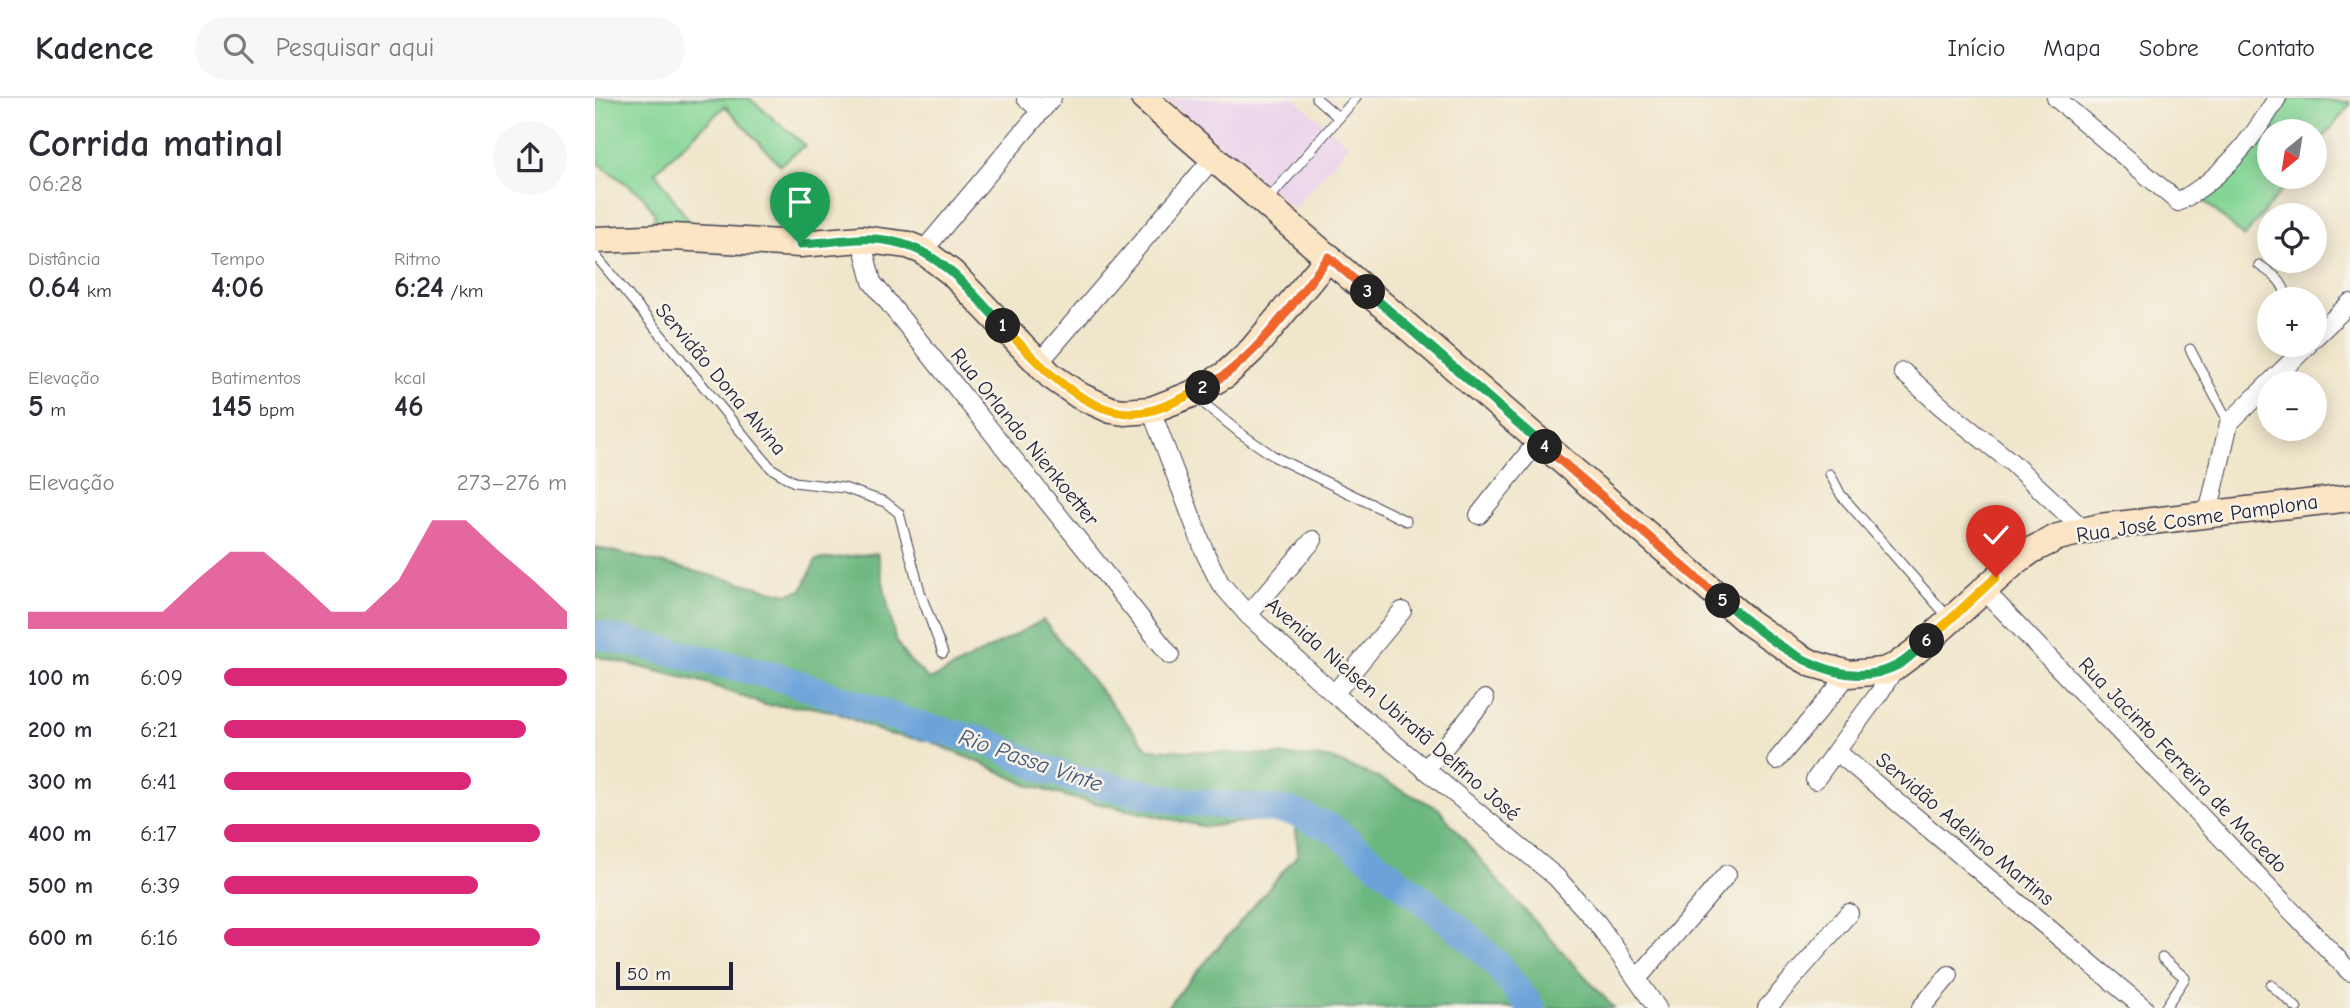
<!DOCTYPE html>
<html lang="pt">
<head>
<meta charset="utf-8">
<style>
  :root { --surface:#fff; --page:#f7f7f7; --text:#2b2b33; --muted:#7c7c81; --line:#e1e1e2; --accent:#db2777 }
  body { margin:0; font-family:"Comic Neue",sans-serif; background:var(--page); color:var(--text); height:100vh; display:flex; flex-direction:column; font-size:26px; white-space:nowrap }
  * { box-sizing:border-box; margin:0 }
  p { font-size:23px; color:var(--muted) }
  .icon { flex:none; width:38px; height:38px; fill:none; stroke:currentColor; stroke-width:2; stroke-linecap:round; stroke-linejoin:round }
  .map { position:relative; flex:1; overflow:hidden }
  .sheet { display:flex; flex-direction:column; background:var(--surface); width:595px }
  .sheet>* { flex:none }
  .needle { width:46px; rotate:210deg }
  .buttons { position:absolute; left:1662px; top:21px; display:grid; gap:14px }
  .buttons a { display:grid; place-items:center; width:70px; height:70px; border-radius:50%; background:var(--surface); box-shadow:0 4px 18px #0003; font-size:35px }
  .scale { position:absolute; left:21px; bottom:18px; width:117px; box-sizing:border-box; padding-left:7px; border:4px solid #22223b; border-top:0; font-size:19px; line-height:24px; white-space:nowrap; color:#22223b; -webkit-text-stroke:5px #f7f3e8; paint-order:stroke }
  .pin { position:absolute; display:grid; place-items:center; width:60px; height:60px; color:#fff; margin:-72px -30px; border-radius:50% 50% 50% 0; rotate:-45deg; box-shadow:0 0 7px #0007 }
  .pin .icon { rotate:45deg }
  .km { position:absolute; width:35px; height:35px; margin:-18px; border-radius:50%; background:#222; color:#fff; font-size:19px; line-height:35px; text-align:center }
  .round { display:grid; place-items:center; flex:none; width:74px; height:74px; border-radius:37px; background:var(--page) }
  .overview { display:flex; align-items:center; justify-content:space-between; height:119px; padding:0 28px }
  h1 { font-size:38px; font-weight:700; line-height:52px }
  .stats { display:grid; grid-template-columns:repeat(3,1fr); gap:10px; height:119px; padding:7px 28px }
  .stats div { display:grid; align-content:center }
  .stats b { font-size:30px; font-weight:700 }
  .stats small { font-size:19px; font-weight:400 }
  .stats p { font-size:19px }
  .chart { height:196px; padding:14px 28px }
  .chart p { display:flex; justify-content:space-between }
  .chart svg { width:100%; height:126px; margin-top:7px; fill:var(--accent); opacity:.7 }
  ul { padding:0 28px; list-style:none; font-size:23px }
  li { display:grid; grid-template-columns:112px 84px 1fr; align-items:center; height:52px }
  li i { height:18px; border-radius:9px; background:var(--accent) }
  header { display:flex; align-items:center; gap:42px; box-sizing:border-box; height:98px; padding:0 35px; background:var(--surface); border-bottom:2px solid var(--line) }
  header strong { font-size:33px }
  nav { display:flex; gap:38px; margin-inline-start:auto; font-size:24px }
  .search { width:490px; height:63px; background:var(--page); display:flex; align-items:center; gap:18px; box-sizing:border-box; padding:0 24px; border-radius:38px; color:var(--muted); font-size:26px }
  main { display:flex; flex:1; min-height:0 }
  .map>svg:first-child { display:block }
  .built { fill:#ebd1ec }
  .green { fill:#85d696; stroke:#547c68; stroke-width:2 }
  .forest { fill:#6cb77f; stroke:#476c5d; stroke-width:2 }
  .lines { fill:none; stroke-linecap:round; stroke-linejoin:round }
  .river { stroke:#6aa2d9; stroke-width:28 }
  .lane-casing { stroke:#413f51; stroke-width:11 }
  .street-casing { stroke:#413f51; stroke-width:20 }
  .secondary-casing { stroke:#413f51; stroke-width:29 }
  .lane { stroke:#fff; stroke-width:9 }
  .street { stroke:#fff; stroke-width:18 }
  .secondary { stroke:#fce5c4; stroke-width:26 }
  .split-1-casing { stroke:#fff; stroke-width:14 }
  .split-2-casing { stroke:#fff; stroke-width:14 }
  .split-3-casing { stroke:#fff; stroke-width:14 }
  .split-4-casing { stroke:#fff; stroke-width:14 }
  .split-5-casing { stroke:#fff; stroke-width:14 }
  .split-6-casing { stroke:#fff; stroke-width:14 }
  .split-7-casing { stroke:#fff; stroke-width:14 }
  .split-1 { stroke:#22a559; stroke-width:9 }
  .split-2 { stroke:#f5b400; stroke-width:9 }
  .split-3 { stroke:#f0652b; stroke-width:9 }
  .split-4 { stroke:#22a559; stroke-width:9 }
  .split-5 { stroke:#f0652b; stroke-width:9 }
  .split-6 { stroke:#22a559; stroke-width:9 }
  .split-7 { stroke:#f5b400; stroke-width:9 }
  .labels { text-anchor:middle; stroke-width:5; stroke-linejoin:round; paint-order:stroke }
  .street-label { font-size:21px; fill:#22223b; stroke:#f7f3e8 }
  .water-label { font-size:23px; font-style:italic; fill:#3f557a; stroke:#f7f3e8 }
</style>
</head>
<body>
<header>
<strong>Kadence</strong>
<div class="search"><svg class="icon" aria-label="search" viewBox="0 0 24 24"><circle cx="10" cy="10" r="6"/><path d="M15 15l6 6"/></svg>Pesquisar aqui</div>
<nav><a>Início</a><a>Mapa</a><a>Sobre</a><a>Contato</a></nav>
</header>
<main>
<section class="sheet">
<div class="overview"><div><h1>Corrida matinal</h1><p>06:28</p></div><a class="round"><svg class="icon" aria-label="share" viewBox="0 0 24 24"><path d="M12 15V3M7 8l5-5 5 5M5 13v7h14v-7"/></svg></a></div>
<div class="stats">
<div><p>Distância</p><b>0.64<small> km</small></b></div>
<div><p>Tempo</p><b>4:06</b></div>
<div><p>Ritmo</p><b>6:24<small> /km</small></b></div>
</div>
<div class="stats">
<div><p>Elevação</p><b>5<small> m</small></b></div>
<div><p>Batimentos</p><b>145<small> bpm</small></b></div>
<div><p>kcal</p><b>46</b></div>
</div>
<div class="chart"><p><span>Elevação</span>273–276 m</p>
<svg viewBox="0 0 160 44" preserveAspectRatio="none"><path d="M0 44V38L10 38L20 38L30 38L40 38L50 27L60 17L70 17L80 27L90 38L100 38L110 27L120 6L130 6L140 17L150 27L160 38V44z"/></svg>
</div>
<ul>
<li><b>100 m</b>6:09<i style="width:100%"></i></li>
<li><b>200 m</b>6:21<i style="width:88%"></i></li>
<li><b>300 m</b>6:41<i style="width:72%"></i></li>
<li><b>400 m</b>6:17<i style="width:92%"></i></li>
<li><b>500 m</b>6:39<i style="width:74%"></i></li>
<li><b>600 m</b>6:16<i style="width:92%"></i></li>
</ul>
</section>
<div class="map">
<svg width="1755" height="910" viewBox="0 0 1755 910">
  <rect width="100%" height="100%" fill="#f7f3e8"/>
  <filter id="ink" filterUnits="userSpaceOnUse"><feTurbulence type="fractalNoise" baseFrequency=".0143" numOctaves="2"/><feDisplacementMap in="SourceGraphic" scale="14" xChannelSelector="R" yChannelSelector="G"/><feConvolveMatrix kernelMatrix="1 2 1 2 8 2 1 2 1" color-interpolation-filters="sRGB"/></filter>
  <filter id="wash" filterUnits="userSpaceOnUse"><feTurbulence type="fractalNoise" baseFrequency=".00686" numOctaves="4" result="noise"/><feDisplacementMap in="SourceGraphic" scale="28" xChannelSelector="R" yChannelSelector="G"/><feGaussianBlur stdDeviation="1.57" result="paint"/><feColorMatrix in="noise" values="0 0 0 0 0 0 0 0 0 0 0 0 0 0 0 0 0 1.4 0 .05"/><feComposite in="paint" operator="in"/></filter>
  <g filter="url(#wash)">
    <rect width="100%" height="100%" fill="#f0e6cb"/>
    <path class="built" d="M570,0H699L754,47L699,111Z"/>
    <path class="green" d="M0,0H154L210,47L185,67L130,8L60,74L96,126L86,128H57L60,116L48,98L0,63Z
      M1690,0L1755,4V7L1720,50V33H1675V79H1697L1649,139L1606,100Z"/>
    <path class="forest" d="M0,449L192,496L207,492L221,462L282,455L300,541L311,559L335,582L448,522L553,651L734,660L781,679L843,710L903,783L1019,910H571L703,756L701,730L683,719L611,729L477,700L432,687L395,669L334,643L292,636L240,614L216,609L170,607L111,585L0,558Z"/>
    <g class="lines">
      <path class="river" d="M0,536L184,579L316,625L393,644L447,670L483,682L585,703L695,713L738,731L868,834L900,864L936,910"/>
    </g>
  </g>
  <g filter="url(#ink)">
    <g class="lines">
      <g class="lane-casing">
        <path id="lane" d="M721,0L744,20
          M672,103L761,0
          M0,157L176,370L199,384L249,390L290,404L304,415L326,497L348,555
          M1664,167C1678,176 1689,183 1692,201
          M1595,251L1634,325
          M601,299L645,335L680,359L811,423
          M1235,376L1246,397L1354,520
          M1567,860L1590,880L1570,910
          M1676,887L1702,910"/>
      </g>
      <g class="street-casing">
        <path id="street" d="M431,0L446,13
          M1461,0L1583,104C1625,82 1658,41 1682,0
          M266,141L277,184L575,557
          M328,153L457,0
          M1720,239L1755,205
          M443,266L619,59
          M1308,274L1348,310L1416,364L1489,432
          M556,312L611,457L625,485L653,517L739,596L961,779L1003,826L1062,910
          M1613,415L1634,325L1713,247
          M884,417L943,343
          M1388,491L1755,874
          M653,517L718,442
          M1301,568L1285,594L1241,653L1549,910
          M739,596L807,513
          M1182,662L1254,576
          M830,672L890,601
          M1220,682L1241,653
          M1042,881L1132,776
          M1172,910L1254,815
          M1326,910L1354,877"/>
      </g>
      <g class="secondary-casing">
        <path id="secondary" d="M549,0L1152,523L1200,556L1218,566L1254,576L1288,573L1301,568L1320,554L1419,465L1437,452L1463,439L1505,429L1755,400
          M0,142L78,139L205,146L266,141L313,147L328,153L357,175L456,278L485,298L516,312L529,314L556,312L597,296L630,277L657,252L734,159"/>
      </g>
      <use href="#lane" class="lane"/>
      <use href="#street" class="street"/>
      <use href="#secondary" class="secondary"/>
    </g>
  </g>
  <g class="lines" filter="url(#ink)">
    <g class="split-1-casing">
      <path id="split-1" d="M205,146C225,145 245,142 265,141C334,138 365,182 408,228"/>
    </g>
    <g class="split-2-casing">
      <path id="split-2" d="M408,228C444,266 498,330 558,312C575,307 592,298 608,290"/>
    </g>
    <g class="split-3-casing">
      <path id="split-3" d="M608,290C659,265 699,203 734,159L773,194"/>
    </g>
    <g class="split-4-casing">
      <path id="split-4" d="M773,194L950,349"/>
    </g>
    <g class="split-5-casing">
      <path id="split-5" d="M950,349L1128,503"/>
    </g>
    <g class="split-6-casing">
      <path id="split-6" d="M1128,503C1172,540 1241,600 1303,567C1314,561 1323,551 1332,543"/>
    </g>
    <g class="split-7-casing">
      <path id="split-7" d="M1332,543L1401,479"/>
    </g>
    <use href="#split-1" class="split-1"/>
    <use href="#split-2" class="split-2"/>
    <use href="#split-3" class="split-3"/>
    <use href="#split-4" class="split-4"/>
    <use href="#split-5" class="split-5"/>
    <use href="#split-6" class="split-6"/>
    <use href="#split-7" class="split-7"/>
  </g>
  <g class="labels">
    <g class="street-label">
      <text transform="translate(126 281) rotate(50)" y="7">Servidão Dona Alvina</text>
      <text transform="translate(430 339) rotate(51)" y="7">Rua Orlando Nienkoetter</text>
      <text transform="translate(1602 420) rotate(-8)" y="7">Rua José Cosme Pamplona</text>
      <text transform="translate(798 611) rotate(41)" y="7">Avenida Nielsen Ubiratã Delfino José</text>
      <text transform="translate(1588 667) rotate(46)" y="7">Rua Jacinto Ferreira de Macedo</text>
      <text transform="translate(1370 731) rotate(40)" y="7">Servidão Adelino Martins</text>
    </g>
    <g class="water-label">
      <text transform="translate(436 662) rotate(19)" y="8">Rio Passa Vinte</text>
    </g>
  </g>
</svg>
<div class="buttons">
<a><svg class="needle" viewBox="-14 -14 28 28"><path d="M0-13l5 13h-10z" fill="#e53935"/><path d="M0 13l5-13h-10z" fill="#7c7c81"/></svg></a>
<a><svg class="icon" aria-label="locate" viewBox="0 0 24 24"><circle cx="12" cy="12" r="6"/><path d="M12 2v4M12 18v4M2 12h4M18 12h4"/></svg></a>
<a>+</a>
<a>−</a>
</div>
<div class="scale">50 m</div>
<div class="pin" style="left:205px;top:146px;background:#1e9e55"><svg class="icon" aria-label="arrive" viewBox="0 0 24 24"><path d="M6 21V4h12l-3 4 3 4H6"/></svg></div>
<div class="pin" style="left:1401px;top:479px;background:#d93025"><svg class="icon" aria-label="check" viewBox="0 0 24 24"><path d="M5 12l5 5 9-10"/></svg></div>
<b class="km" style="left:408px;top:228px">1</b>
<b class="km" style="left:608px;top:290px">2</b>
<b class="km" style="left:773px;top:194px">3</b>
<b class="km" style="left:950px;top:349px">4</b>
<b class="km" style="left:1128px;top:503px">5</b>
<b class="km" style="left:1332px;top:543px">6</b>
</div>
</main>
</body>
</html>
